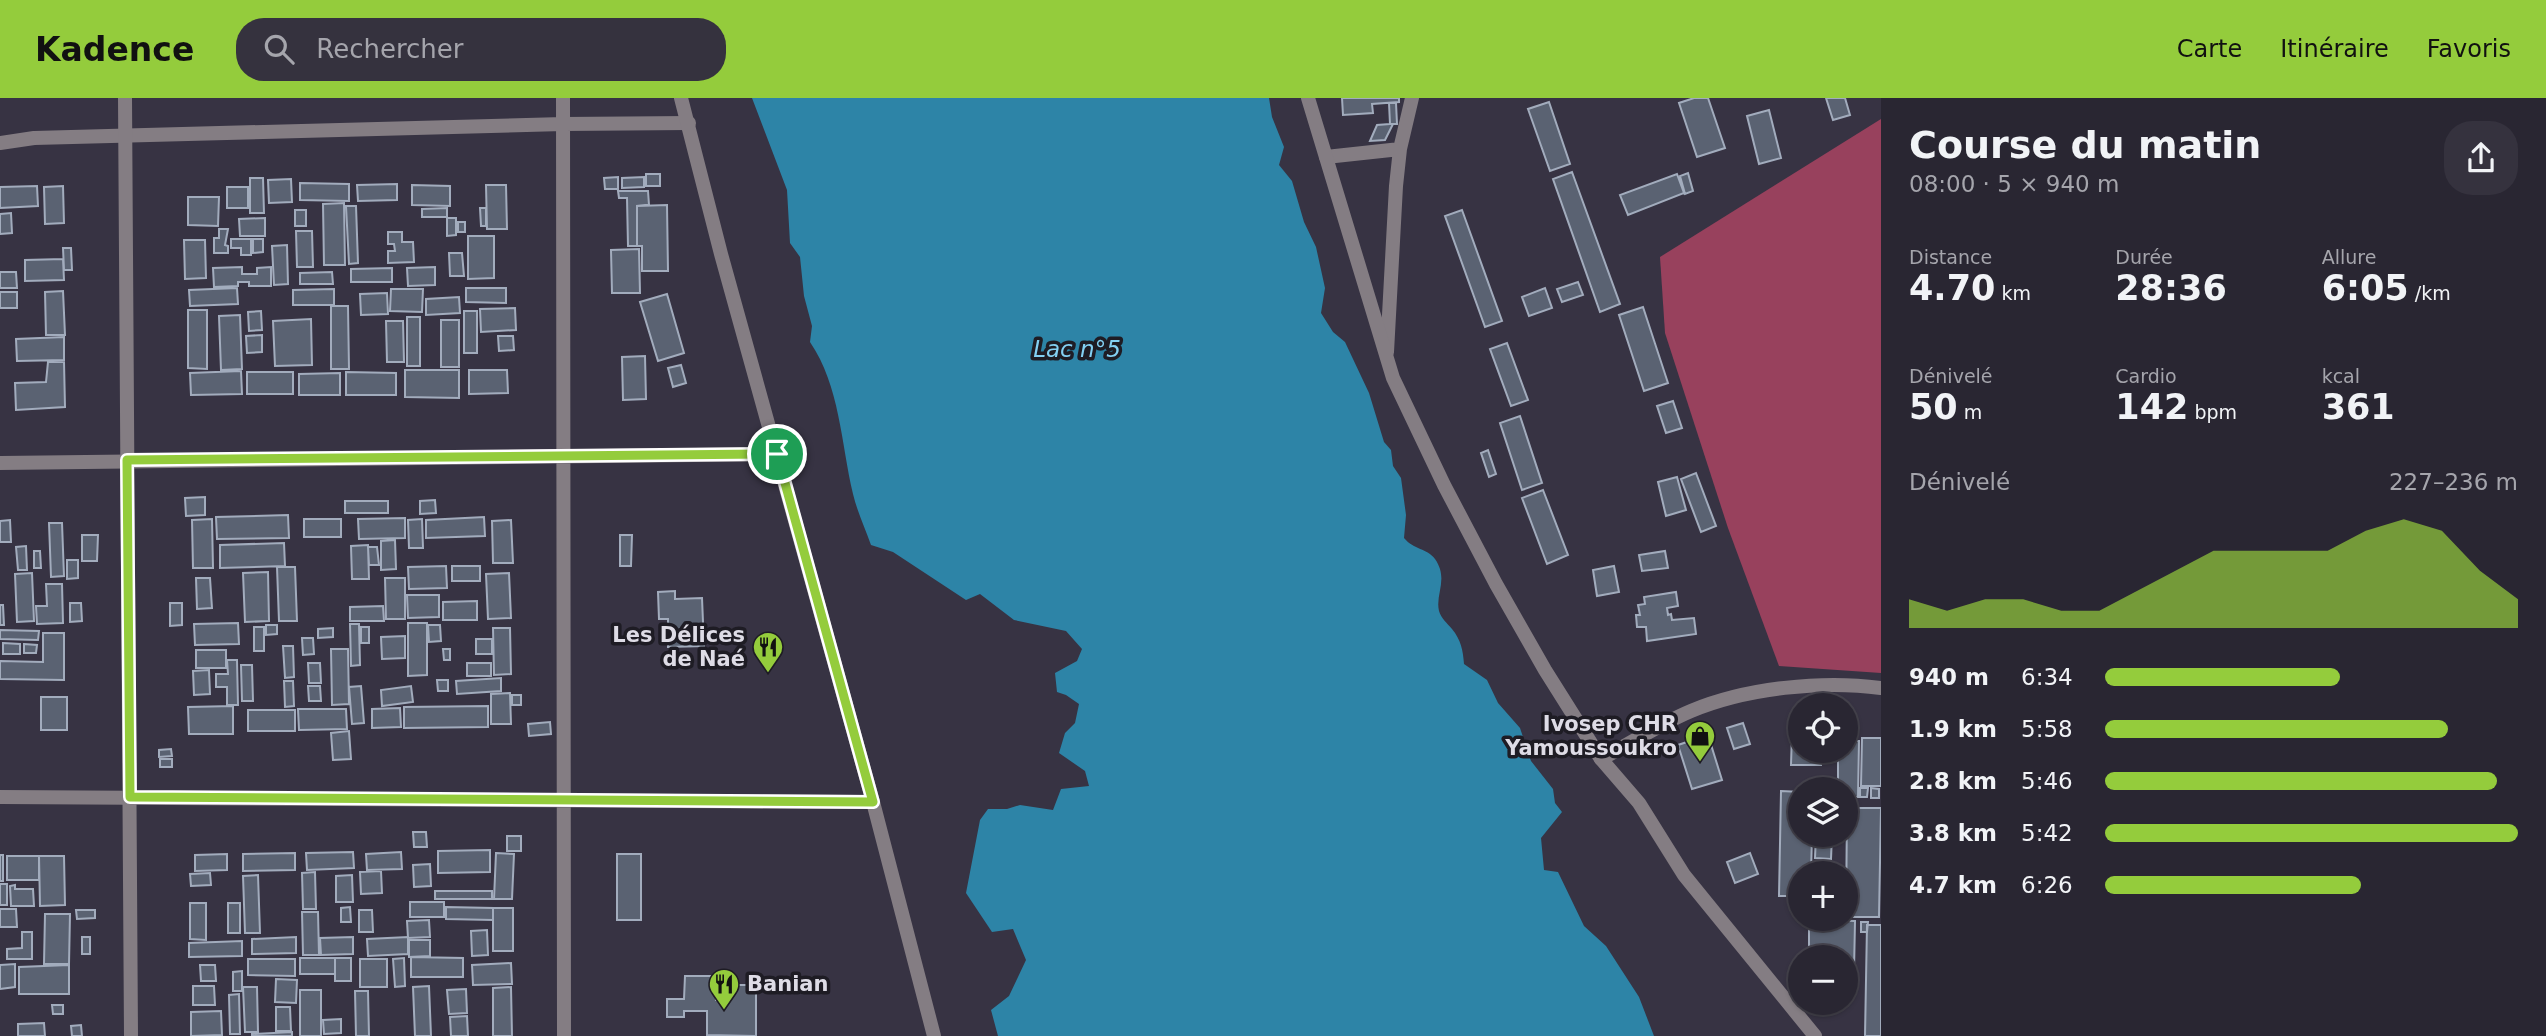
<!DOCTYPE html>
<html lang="fr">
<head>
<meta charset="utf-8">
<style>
  :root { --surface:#292632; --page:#35323e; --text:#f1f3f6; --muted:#a5a5ac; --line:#45434d; --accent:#94cc3c }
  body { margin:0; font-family:"DejaVu Sans",sans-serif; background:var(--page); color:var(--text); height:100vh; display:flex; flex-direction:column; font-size:26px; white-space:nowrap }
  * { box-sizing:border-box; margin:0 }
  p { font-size:23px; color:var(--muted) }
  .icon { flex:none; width:38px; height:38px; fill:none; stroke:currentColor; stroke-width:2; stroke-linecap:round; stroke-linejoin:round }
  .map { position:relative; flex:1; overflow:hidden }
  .drawer { display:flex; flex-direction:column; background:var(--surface); width:665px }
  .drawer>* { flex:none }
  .controls { position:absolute; left:1788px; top:595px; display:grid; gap:14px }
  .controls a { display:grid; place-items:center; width:70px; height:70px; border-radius:50%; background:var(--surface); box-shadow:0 2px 5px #0004,0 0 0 2px var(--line); font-size:35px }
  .pin { position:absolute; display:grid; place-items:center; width:60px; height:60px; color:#fff; margin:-30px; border:4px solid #fff; border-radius:50%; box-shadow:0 2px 7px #0007 }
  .round { display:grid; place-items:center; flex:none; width:74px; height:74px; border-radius:28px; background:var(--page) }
  .overview { display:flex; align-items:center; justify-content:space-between; height:119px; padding:0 28px }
  h1 { font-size:38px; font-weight:600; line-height:52px }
  .metrics { display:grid; grid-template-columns:repeat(3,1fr); gap:10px; height:119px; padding:7px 28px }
  .metrics div { display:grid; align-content:center }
  .metrics b { font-size:35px; font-weight:600 }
  .metrics small { font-size:19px; font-weight:400 }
  .metrics p { font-size:19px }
  .chart { height:196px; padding:14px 28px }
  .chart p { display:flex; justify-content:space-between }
  .chart svg { width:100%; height:126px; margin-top:7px; fill:var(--accent); opacity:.7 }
  ul { padding:0 28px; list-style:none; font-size:23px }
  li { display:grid; grid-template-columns:112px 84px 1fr; align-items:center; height:52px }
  li i { height:18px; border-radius:9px; background:var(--accent) }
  header { display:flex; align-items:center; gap:42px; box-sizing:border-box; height:98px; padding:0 35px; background:var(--accent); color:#111 }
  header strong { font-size:33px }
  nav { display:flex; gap:38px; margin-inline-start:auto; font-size:24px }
  .search { width:490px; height:63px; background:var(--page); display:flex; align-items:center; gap:18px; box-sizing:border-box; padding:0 24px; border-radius:28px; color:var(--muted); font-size:26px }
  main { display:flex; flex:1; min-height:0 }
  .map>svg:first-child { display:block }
  .forest { fill:#98415d }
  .water { fill:#2d84a7 }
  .building { fill:#5a6272; stroke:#a2acbd; stroke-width:2 }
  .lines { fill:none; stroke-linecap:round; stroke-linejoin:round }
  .minor { stroke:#847d83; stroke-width:14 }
  .tertiary { stroke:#847d83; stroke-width:14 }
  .route-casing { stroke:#fff; stroke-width:14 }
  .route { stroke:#94cc3c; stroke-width:9 }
  .labels { text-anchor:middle; stroke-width:7; stroke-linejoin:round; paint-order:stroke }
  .poi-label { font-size:21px; font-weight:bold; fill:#dedce6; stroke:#1e1c24; text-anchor:end }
  .water-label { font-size:23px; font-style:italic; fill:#83d0f3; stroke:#1e1c24 }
</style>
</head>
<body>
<header>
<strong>Kadence</strong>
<div class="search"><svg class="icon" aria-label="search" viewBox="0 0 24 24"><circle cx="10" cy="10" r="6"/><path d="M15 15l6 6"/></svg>Rechercher</div>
<nav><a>Carte</a><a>Itinéraire</a><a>Favoris</a></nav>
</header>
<main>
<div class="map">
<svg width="1881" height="938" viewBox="0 0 1881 938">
  <rect width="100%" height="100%" fill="#373343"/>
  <path class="forest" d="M1881,21V575L1779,568L1728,430L1665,235L1660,159Z"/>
  <path class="water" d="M752,0H1269L1272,19L1284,49L1279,67L1292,83L1304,124L1316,149L1325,190L1321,215L1333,234L1345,244L1369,295L1384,344L1391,352L1393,368L1401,380L1406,417L1404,440C1414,452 1427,450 1435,461C1449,481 1435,496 1439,513C1441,520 1447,525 1452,531C1461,542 1463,552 1464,566L1487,582L1498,605L1520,630L1531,663L1553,691L1555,705L1562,714L1541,740L1544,772L1558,774L1584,828L1606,848L1639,899L1654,938H998L991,912L1009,898L1026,862L1013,831L992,834L966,795L980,722L988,711H1007L1020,707L1053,712L1061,691L1089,688L1085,673L1059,655L1065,635L1075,625L1079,606L1066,597L1057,594L1055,575L1077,563L1082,551L1066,533L1014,522L980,496L966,502L893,454L871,447C865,430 857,413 853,396C841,345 840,288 810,244L812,228L804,198L800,159L790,145L787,92Z"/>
  <path class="building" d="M1342,0H1399V4L1372,6L1373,15L1343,17Z
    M1694,0H1708L1725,50L1697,59L1679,5Z
    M1826,0H1845L1850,17L1833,22Z
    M1549,4L1570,66L1550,73L1528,11Z
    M1389,5H1396L1397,26H1390Z
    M1769,12L1781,60L1759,66L1747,18Z
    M1390,26H1393L1385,42L1370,43L1377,27Z
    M1572,74L1620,206L1600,214L1553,81Z
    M1688,75L1693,93L1685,96L1680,78Z
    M646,76H660V88H646Z
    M1677,76L1684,95L1628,117L1620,97Z
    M618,79V91H605L604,80Z
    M644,79V89L622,90V80Z
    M250,80H263L264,115H250Z
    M291,81L292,104L269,105L268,82Z
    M300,85L349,86V103L300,102Z
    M397,86V102L358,103L357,87Z
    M412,87L450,88V108L412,107Z
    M486,87H506L507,131H487Z
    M37,88L38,108L0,110V89Z
    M63,88L64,125L45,126L44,89Z
    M227,89H248V110H227Z
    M618,93H648L649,107L637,108V148H628L627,100H619Z
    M188,99H219L218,128L188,127Z
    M344,105L345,167H324L323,106Z
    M667,107L668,173H642V148H637V108Z
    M346,108H356L358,165L349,166Z
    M447,110V119H422V111Z
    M480,110H486V128H481Z
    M295,112H306V128H295Z
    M1462,112L1502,223L1485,229L1445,118Z
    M11,115L12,135L0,136V116Z
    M265,120V138H240L239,121Z
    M447,120H456V137L447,138Z
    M458,124H465V134H458Z
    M219,131H228L225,147L228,148V155H214V140H219Z
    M296,133H312L313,169H297Z
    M388,134H402V144H413L414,164L388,165V153H395L394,146H388Z
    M468,138H494V180L468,181Z
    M231,141H251V157H241V150H231Z
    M253,141H263V154L253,155Z
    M184,142H205L206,180L185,181Z
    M287,147L288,186L274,187L272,148Z
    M63,150H71L72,172H64Z
    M639,151L640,195H612L611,152Z
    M449,155H462L464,178H450Z
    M63,161L64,182L25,183V162Z
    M242,169V176H257V170L271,169V188H249V184H238V188L214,189L213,170Z
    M435,169V187L408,188L407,170Z
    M392,170V184H351V171Z
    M0,174H16L17,190H0Z
    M332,174L333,186H300V175Z
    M1578,184L1583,197L1562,204L1557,191Z
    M237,190L238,206L190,208L189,192Z
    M466,190H506V205L466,204Z
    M1545,190L1552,210L1529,218L1522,199Z
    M334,191V207H293V192Z
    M391,191H423L422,214L390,213Z
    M63,193L65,237H46L45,194Z
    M0,194H17V210H0Z
    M387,195L388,216L361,217L360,196Z
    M667,196L684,255L658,263L640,204Z
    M459,199L460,215L426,217V201Z
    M331,208H348L349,271H331Z
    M1643,209L1668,285L1644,293L1619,217Z
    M515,210L516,232L481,234L480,211Z
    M188,212H207V271L188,270Z
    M261,213L262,232L249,233L248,214Z
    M464,213H477V255H464Z
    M240,217L242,271L221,272L219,218Z
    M407,219H420V268H407Z
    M311,221L312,267L275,268L273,223Z
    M441,222H459V269H441Z
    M386,223H403L404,264H387Z
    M262,237V254L247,255L246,238Z
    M498,238H513L514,252L499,253Z
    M64,239V262L17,263L16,241Z
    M1507,245L1528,302L1511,308L1490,251Z
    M645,258L646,301L623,302L622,259Z
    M48,264H64L65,309L16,312L15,285L46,284Z
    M681,267L686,285L673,289L668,270Z
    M405,272H459V300L405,299Z
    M469,272H507L508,295L469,296Z
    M241,273L242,296L191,297L190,275Z
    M247,274H293V296H247Z
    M346,274L396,275V297H346Z
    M340,275V297H299V276Z
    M1673,303L1682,330L1666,335L1657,308Z
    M1520,318L1542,385L1522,392L1500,325Z
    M1488,352L1496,376L1489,379L1481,355Z
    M1696,375L1716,428L1701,434L1681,381Z
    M1677,379L1686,412L1666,418L1658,384Z
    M1543,392L1568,457L1547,466L1522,400Z
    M205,399V417L186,418L185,400Z
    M435,402L436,415L420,416V403Z
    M345,403H388V415H345Z
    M288,417L289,440L217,441L216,419Z
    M484,419L485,438L426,440V422Z
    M405,420V440L359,441L358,421Z
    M212,421L213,470H193L192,422Z
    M304,421H341V439H304Z
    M422,421L423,450H409L408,422Z
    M10,422L11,444H0V423Z
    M511,422L513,465H493L492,423Z
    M49,425H62L64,478L51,479Z
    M82,437H98L97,463H82Z
    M620,437H632L631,468H620Z
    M395,442L396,471L381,472V443Z
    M284,445L285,468L220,470V447Z
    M368,447L369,481H352L351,448Z
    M26,448L27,472H18L16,449Z
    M368,449H377L379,467H369Z
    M34,453H40L41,470H34Z
    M1665,453L1668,470L1642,473L1639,457Z
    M67,462H78V480L67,481Z
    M446,468L447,490L409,491L408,469Z
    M452,468H480V483H452Z
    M1614,468L1619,494L1597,498L1593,472Z
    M277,469H295L297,523H279Z
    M268,474L269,523L245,524L243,475Z
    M32,475L34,523L17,524L15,476Z
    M509,475L511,520L488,521L486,476Z
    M196,480H210L212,510L197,511Z
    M385,480H405V521H386Z
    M46,486H62L63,525L37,526L36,508H47Z
    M675,493V501L702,500L704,548L668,549V521H659L658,494Z
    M1676,494L1678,508L1667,510L1668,517L1671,516L1672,522L1694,520L1696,536L1647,543L1646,529H1637L1636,517H1640L1638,507L1645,506L1644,499Z
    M407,497H439V519L408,520Z
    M477,503V522H443V504Z
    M70,505H81L82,523L70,524Z
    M170,505H182V527L170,528Z
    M0,507H3L4,527H0Z
    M383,508L384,523H350V509Z
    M238,525L239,546L195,547L194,526Z
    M408,525H427V577L408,578Z
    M350,526H359L360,567L351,568Z
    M266,527H277V536L266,537Z
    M428,527H440L441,543L429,544Z
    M254,529H264V553H254Z
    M361,529H369V545H361Z
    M333,530V539L318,540V531Z
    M493,530H510L511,576L494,577Z
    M0,532L39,533L38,542L0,541Z
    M43,535H64V582L0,581V563L43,564Z
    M405,538V560L382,561L381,539Z
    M302,540H313L314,556L303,557Z
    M476,541H492V556H476Z
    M3,545L20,546V556H3Z
    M24,546L37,547L36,555H24Z
    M283,548H293L294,579L285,580Z
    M331,551H348L349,606L332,607Z
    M443,551H450V562H444Z
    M196,552H226V570H196Z
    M227,562H237L238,607H227V589H216V576H228Z
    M308,565H320L321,585H309Z
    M467,565H491V578H467Z
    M241,567H252L253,603H242Z
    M209,572L210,596L194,597L193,573Z
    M501,580V593L457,596L456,583Z
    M437,582H448V593H438Z
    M284,583H293L294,608L285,609Z
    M308,588H320L321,603H309Z
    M361,588L364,625L352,626L349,589Z
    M411,588L413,604L382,608L381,592Z
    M510,595L511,626H491V596Z
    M512,597H521V607H512Z
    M41,599H67V632H41Z
    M233,608V636H189L188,609Z
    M488,608V629L404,630V609Z
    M400,610L401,629L372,630V611Z
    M298,611H346L347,631L299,632Z
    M248,612H295V633H248Z
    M550,624L551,636L529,638L528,626Z
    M1743,625L1750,646L1734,651L1727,630Z
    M349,633L351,661L333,662L331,635Z
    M1792,635H1801V653H1821V667H1791Z
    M1708,637L1722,682L1692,691L1678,647Z
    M1862,640H1881V688H1861Z
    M1846,643H1859L1858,699H1846V691H1838V653H1846Z
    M171,651L172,658L159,659V652Z
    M160,661H172V669H160Z
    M1860,690H1868L1867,699H1860Z
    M1871,690L1879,691V700H1871Z
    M1781,693L1801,694V737H1812L1811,775H1801V798H1779Z
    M1847,710H1881L1879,819H1846Z
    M413,734H426L427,749H414Z
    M1816,737H1832L1831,761L1815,760Z
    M507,738H521V753H507Z
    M490,752V774L438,775V753Z
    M353,754L354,770L307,772L306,755Z
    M401,754L402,771L367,772L366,756Z
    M295,755V772L243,773V756Z
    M496,755L514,756L512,801H494Z
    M1750,755L1758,776L1735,785L1727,764Z
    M227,756V772L195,773V757Z
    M617,756H641V822H617Z
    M0,757H3V783H0Z
    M7,758H39V782H7Z
    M39,758H64L65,807L40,808Z
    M430,766L431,788L414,789L413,767Z
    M381,773L382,795L361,796L360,774Z
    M315,774L316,811H303L302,775Z
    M210,775L211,787L191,788L190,776Z
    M258,777L260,835H245L243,778Z
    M352,777L353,804H336V778Z
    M0,786H7V807H0Z
    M15,787V791H33L34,808H11L10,788Z
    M435,793H492V801H435Z
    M410,804H444V819H410Z
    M190,805H206V842L190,841Z
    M228,805H240V835H228Z
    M350,809L351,824H341V810Z
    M446,809L493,810V822L446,821Z
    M493,810H513V853H493Z
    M0,811H16L17,829H0Z
    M76,812H95V820L77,821Z
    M359,812H372L373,834H359Z
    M302,814H318L319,857H303Z
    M45,816H70L69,866H44Z
    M429,822L430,839L408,840L407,823Z
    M1809,822L1855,823L1854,873H1846V859H1809Z
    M1861,824H1868L1867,834H1861Z
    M1867,827H1881V938H1865Z
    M487,832L488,857L472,858L471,833Z
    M22,834H32V861H7V851L22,850Z
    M82,839H90V856H82Z
    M296,839V855L252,856V841Z
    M353,839V856L321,857L320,840Z
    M408,839V856L368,858L367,841Z
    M409,842H430V858L409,859Z
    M242,843V858L189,859V845Z
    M411,859L463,860V879H411Z
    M300,860H335V876H300Z
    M335,860H351V883H335Z
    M404,860L405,888L395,889L393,861Z
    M248,861H295V878L248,877Z
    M360,861H387V889H360Z
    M511,865L512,886L473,887L472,867Z
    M15,866V889L0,891V867Z
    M69,867V896H19V869Z
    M200,867H215L216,883H201Z
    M242,873V893H233V874Z
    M685,878H716V902H723L724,887H756V938L707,937V913H684V919H667V901H684Z
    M276,881L297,882L296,905L275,904Z
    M193,888H214L215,907H193Z
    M429,888L431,938H415L413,889Z
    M243,889H257L258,934H245Z
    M511,889L512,938H493V890Z
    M466,891L467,915L449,916L447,892Z
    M300,892H321V938H300Z
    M355,893H368L369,938H356Z
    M239,896L240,936H230L229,897Z
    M52,907H63V916H53Z
    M276,909H290L291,933H276Z
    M221,913L222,937L191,938V914Z
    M467,918L468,938H451L450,919Z
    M341,921V935L324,936L323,922Z
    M44,925L45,938H18V926Z
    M81,927L82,938H72L71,928Z
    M292,934V938H252V936Z"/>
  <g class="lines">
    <path class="minor" d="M563,0L564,938
      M0,45L34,40L563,26L689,25
      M1326,59L1400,51
      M1387,254L1396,88L1400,51L1412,0
      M0,365L777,356
      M1601,661C1631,645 1660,626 1691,613C1746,590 1822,582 1881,590
      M0,699L873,704"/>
    <path class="tertiary" d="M125,0L131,938
      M681,0L721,156L873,704L934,938
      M1308,0L1393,280L1444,387L1496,486L1545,572L1601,661L1639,705L1684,777L1815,938"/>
  </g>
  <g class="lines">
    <g class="route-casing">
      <path id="route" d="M777,356L873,704L130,699L127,362Z"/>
    </g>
    <use href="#route" class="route"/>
  </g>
  <defs>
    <g id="restaurant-pin" transform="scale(1.575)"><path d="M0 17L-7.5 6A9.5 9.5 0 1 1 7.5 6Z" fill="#94cc3c" stroke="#1e1c24"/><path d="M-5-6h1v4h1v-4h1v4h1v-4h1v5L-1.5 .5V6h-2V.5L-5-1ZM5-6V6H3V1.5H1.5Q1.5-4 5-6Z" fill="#111"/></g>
    <g id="shop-pin" transform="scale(1.575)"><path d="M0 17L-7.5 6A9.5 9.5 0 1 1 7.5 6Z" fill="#94cc3c" stroke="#1e1c24"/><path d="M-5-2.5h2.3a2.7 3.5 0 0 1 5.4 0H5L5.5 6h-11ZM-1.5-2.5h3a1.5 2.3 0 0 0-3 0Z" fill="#111"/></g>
  </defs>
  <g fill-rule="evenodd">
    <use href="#restaurant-pin" x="768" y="549"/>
    <use href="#shop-pin" x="1700" y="638"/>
    <use href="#restaurant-pin" x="724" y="886"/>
  </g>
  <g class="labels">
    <g class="poi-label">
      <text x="745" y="544">Les Délices<tspan x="745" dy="24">de Naé</tspan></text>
      <text x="1677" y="633">Ivosep CHR<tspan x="1677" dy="24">Yamoussoukro</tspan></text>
      <text x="747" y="893" text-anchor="start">Banian</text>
    </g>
    <g class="water-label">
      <text x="1077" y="259">Lac n°5</text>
    </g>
  </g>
</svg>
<div class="controls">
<a><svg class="icon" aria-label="locate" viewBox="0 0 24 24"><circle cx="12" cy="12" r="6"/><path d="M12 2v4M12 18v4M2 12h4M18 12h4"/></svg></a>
<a><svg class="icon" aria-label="layers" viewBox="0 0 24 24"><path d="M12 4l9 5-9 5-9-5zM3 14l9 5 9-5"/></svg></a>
<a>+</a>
<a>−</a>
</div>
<div class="pin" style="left:777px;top:356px;background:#1e9e55"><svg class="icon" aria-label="arrive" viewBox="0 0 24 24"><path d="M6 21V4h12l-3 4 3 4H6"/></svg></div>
</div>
<section class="drawer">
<div class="overview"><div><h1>Course du matin</h1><p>08:00 · 5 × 940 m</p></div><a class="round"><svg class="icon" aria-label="share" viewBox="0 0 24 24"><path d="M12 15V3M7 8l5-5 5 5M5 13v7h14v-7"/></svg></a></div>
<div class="metrics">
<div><p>Distance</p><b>4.70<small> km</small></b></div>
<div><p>Durée</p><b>28:36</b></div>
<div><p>Allure</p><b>6:05<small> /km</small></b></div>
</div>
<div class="metrics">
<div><p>Dénivelé</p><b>50<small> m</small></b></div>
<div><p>Cardio</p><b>142<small> bpm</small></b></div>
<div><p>kcal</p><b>361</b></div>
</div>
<div class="chart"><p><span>Dénivelé</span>227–236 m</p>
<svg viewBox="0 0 160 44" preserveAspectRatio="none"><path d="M0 44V34L10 38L20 34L30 34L40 38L50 38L60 31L70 24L80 17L90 17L100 17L110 17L120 10L130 6L140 10L150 24L160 34V44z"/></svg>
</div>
<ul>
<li><b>940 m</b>6:34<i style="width:57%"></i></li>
<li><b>1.9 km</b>5:58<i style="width:83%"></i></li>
<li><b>2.8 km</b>5:46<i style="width:95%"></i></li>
<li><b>3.8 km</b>5:42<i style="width:100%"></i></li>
<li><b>4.7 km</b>6:26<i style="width:62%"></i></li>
</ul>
</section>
</main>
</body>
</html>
